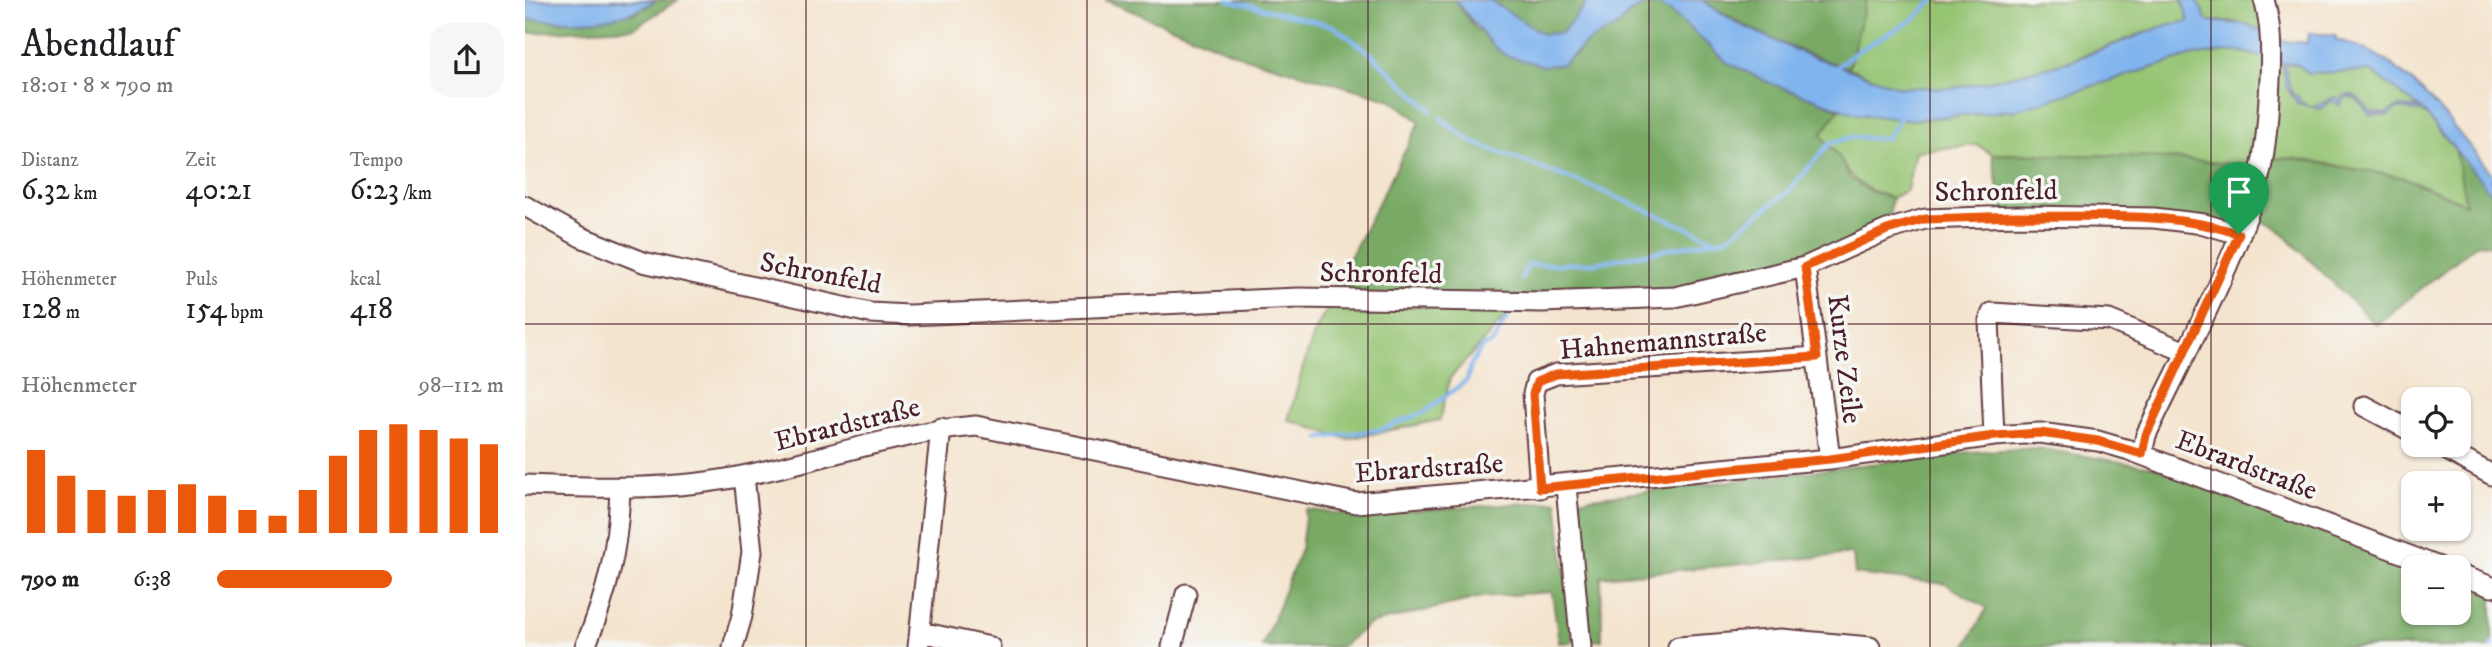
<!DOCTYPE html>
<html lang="de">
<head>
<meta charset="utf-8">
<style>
  :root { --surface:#fff; --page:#f6f6f6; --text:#202124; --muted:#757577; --accent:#ea580c }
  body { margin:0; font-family:"IM FELL DW Pica",serif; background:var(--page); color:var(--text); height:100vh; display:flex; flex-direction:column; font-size:26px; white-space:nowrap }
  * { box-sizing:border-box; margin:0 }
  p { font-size:23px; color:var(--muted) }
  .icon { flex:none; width:38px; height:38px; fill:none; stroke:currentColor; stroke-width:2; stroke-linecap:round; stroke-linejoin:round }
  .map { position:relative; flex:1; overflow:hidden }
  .side { display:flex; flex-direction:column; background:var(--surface); width:525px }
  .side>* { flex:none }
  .controls { position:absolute; left:1876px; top:387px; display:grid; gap:14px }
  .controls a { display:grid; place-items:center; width:70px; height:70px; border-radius:14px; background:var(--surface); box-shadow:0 2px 5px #0004; font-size:35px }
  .pin { position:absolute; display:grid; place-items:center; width:60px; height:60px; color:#fff; margin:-72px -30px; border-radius:50% 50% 50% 0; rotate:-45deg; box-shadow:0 0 7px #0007 }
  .pin .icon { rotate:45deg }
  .round { display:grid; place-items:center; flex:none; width:74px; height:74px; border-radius:21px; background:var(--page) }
  .overview { display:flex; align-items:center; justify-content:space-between; height:119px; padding:0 21px }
  h1 { font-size:38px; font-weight:600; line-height:52px }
  .stats { display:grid; grid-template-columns:repeat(3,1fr); gap:10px; height:119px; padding:7px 21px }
  .stats div { display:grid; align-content:center }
  .stats b { font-size:30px; font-weight:600 }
  .stats small { font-size:19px; font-weight:400 }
  .stats p { font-size:19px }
  .chart { height:196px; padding:14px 21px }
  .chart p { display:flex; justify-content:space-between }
  .chart svg { width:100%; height:126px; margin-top:7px; stroke:var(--accent); stroke-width:6 }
  ul { padding:0 21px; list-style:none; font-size:23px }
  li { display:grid; grid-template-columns:112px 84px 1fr; align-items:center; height:52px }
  li i { height:18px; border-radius:9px; background:var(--accent) }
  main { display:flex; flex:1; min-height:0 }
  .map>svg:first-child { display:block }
  .green { fill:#95c473; stroke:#70724f; stroke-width:2 }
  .forest { fill:#78aa65; stroke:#616448; stroke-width:2 }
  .water { fill:#80b4ee; stroke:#656a8c; stroke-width:2; fill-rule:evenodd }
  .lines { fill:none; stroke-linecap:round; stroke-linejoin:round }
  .stream { stroke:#80b4ee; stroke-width:4.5 }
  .minor-casing { stroke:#643d43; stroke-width:23 }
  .minor { stroke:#fff; stroke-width:19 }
  .route-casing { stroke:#fff; stroke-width:14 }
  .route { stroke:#ea580c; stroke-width:9 }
  .grid { fill:none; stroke:#4a1f2b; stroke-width:2; stroke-opacity:0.55 }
  .labels { text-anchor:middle; stroke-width:7; stroke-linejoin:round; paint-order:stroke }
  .street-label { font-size:28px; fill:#4a1f2b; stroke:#f6f6f2 }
</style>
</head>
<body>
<main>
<section class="side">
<div class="overview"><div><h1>Abendlauf</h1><p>18:01 · 8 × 790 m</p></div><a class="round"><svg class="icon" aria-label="share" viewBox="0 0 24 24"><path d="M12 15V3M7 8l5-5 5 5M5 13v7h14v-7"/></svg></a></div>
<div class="stats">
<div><p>Distanz</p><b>6.32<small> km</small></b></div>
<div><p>Zeit</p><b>40:21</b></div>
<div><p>Tempo</p><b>6:23<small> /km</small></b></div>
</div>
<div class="stats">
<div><p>Höhenmeter</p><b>128<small> m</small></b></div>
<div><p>Puls</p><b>154<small> bpm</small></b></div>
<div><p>kcal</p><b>418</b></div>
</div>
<div class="chart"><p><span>Höhenmeter</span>98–112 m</p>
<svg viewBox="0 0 160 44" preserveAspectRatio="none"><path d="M5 44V15M15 44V24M25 44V29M35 44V31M45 44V29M55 44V27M65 44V31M75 44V36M85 44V38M95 44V29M105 44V17M115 44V8M125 44V6M135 44V8M145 44V11M155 44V13"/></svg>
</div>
<ul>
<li><b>790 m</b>6:38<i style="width:61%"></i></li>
</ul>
</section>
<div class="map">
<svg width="1967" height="647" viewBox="0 0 1967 647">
  <rect width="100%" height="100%" fill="#f6f6f2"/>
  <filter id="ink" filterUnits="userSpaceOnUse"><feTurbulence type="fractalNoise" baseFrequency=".0143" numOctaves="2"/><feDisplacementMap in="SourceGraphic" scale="14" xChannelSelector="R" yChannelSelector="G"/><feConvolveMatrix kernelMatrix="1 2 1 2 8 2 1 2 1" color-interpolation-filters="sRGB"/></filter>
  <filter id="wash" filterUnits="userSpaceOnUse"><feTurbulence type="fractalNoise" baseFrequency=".00686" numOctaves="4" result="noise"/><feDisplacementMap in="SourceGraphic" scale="28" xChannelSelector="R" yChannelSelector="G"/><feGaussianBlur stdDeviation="1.57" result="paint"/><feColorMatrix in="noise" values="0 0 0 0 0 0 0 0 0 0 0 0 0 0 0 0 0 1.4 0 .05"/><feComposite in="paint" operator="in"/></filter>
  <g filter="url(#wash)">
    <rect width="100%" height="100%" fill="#f4e4ce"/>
    <path class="green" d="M1341,0H1415L1417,3L1484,0H1657L1665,22C1631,25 1600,41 1568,52C1515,72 1431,97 1374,87C1358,84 1340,74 1324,68Z
      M1672,0H1738L1746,34L1705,21H1682Z
      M1715,51L1773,65L1846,71L1879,93L1929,144L1941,204L1880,178L1774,159L1751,158L1718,165L1613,156L1467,154L1452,145L1390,151L1382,190L1367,198C1320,184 1325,169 1296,135L1314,109L1384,120L1490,110L1668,55Z
      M990,306L925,378L915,420L822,439L763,420C770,398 789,316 806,307Z"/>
    <path class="forest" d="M131,0H153L109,28L0,33V19L43,21L111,13Z
      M580,0H930L951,30L1050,56L1061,43L1095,24L1105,12L1122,4L1134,5L1147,12L1203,63L1314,109L1296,135L1315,158L1325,178L1345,191L1367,198L1362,230L1280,267L1094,301L803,300L895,122L867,100L719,57Z
      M964,0H1064L1037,33L1017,34Z
      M1177,0H1341L1324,68C1271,52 1224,30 1177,0Z
      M1929,144L1967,194V245L1953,243L1851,325L1751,227L1709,211L1700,226L1477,211L1467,154L1613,156L1718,165L1751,158L1774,159L1880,178L1941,204Z
      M1511,448L1633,468L1888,567V612H1934V582L1967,595V647H1440L1462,608L1420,584L1330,574L1328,554L1076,577L1077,640L1061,641L1052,500L1444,452Z
      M1032,501L1048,642L1034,643L1027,592L957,597L844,624L816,647H737L776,549L781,509L826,515Z"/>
    <path class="water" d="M0,0H131C92,26 45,22 0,19Z
      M930,0H964L1018,34L1037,33L1064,0H1177L1212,23L1277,53L1374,87L1430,88L1469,80L1543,62L1644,24L1664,22L1657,0H1672L1682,21L1722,24L1758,41L1783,43L1784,33L1811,35V40C1880,53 1924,123 1967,174V194L1898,111L1872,109L1862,116L1845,115L1832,99L1822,96L1815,106L1806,100L1796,109L1772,103L1762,88L1756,62L1715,51L1668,55L1490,110L1384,120L1332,114L1247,84L1203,63L1147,12L1134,5L1122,4L1105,12L1095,24L1061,43L1038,64L1019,66L980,55L967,45ZM1759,63L1773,65L1784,73L1846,71L1895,108L1873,107L1860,114L1847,112C1836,105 1833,90 1817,96L1815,102L1811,97C1798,101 1788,113 1777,102L1773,103L1774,97L1767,94Z"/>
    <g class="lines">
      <path class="stream" d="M703,0L808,26L844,52L907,111
        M1310,68L1334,50L1389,19L1409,0
        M915,118L947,142L1070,188L1188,239
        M996,279L1003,265L1070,263L1202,238L1264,191L1305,143L1329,137L1361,139L1376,116
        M795,438L854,430L898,413L942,380L946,365L956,348L968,342L982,318
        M1966,646L1967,644"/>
    </g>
  </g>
  <g filter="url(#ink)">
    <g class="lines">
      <g class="minor-casing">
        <path id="minor" d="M0,206L56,237L118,262L345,313L384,315L773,298L1017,302L1150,297L1280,267L1362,230L1400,219L1492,216L1629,218L1679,224L1714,234
          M1280,267L1305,459
          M1839,406L1888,432
          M1469,436L1464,320L1467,313L1584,320L1661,352
          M1911,444L1967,475
          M1617,454L1621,435C1658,357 1702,278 1729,196C1741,159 1743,118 1745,80C1746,53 1747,26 1739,0
          M0,485C74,488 150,491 222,475C298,459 373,432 451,426L831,503L1305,459L1469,436L1515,433L1573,441L1604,450L1914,567
          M1041,486L1056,647
          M1015,488L1008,394L1011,382L1031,374L1292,357
          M1934,575L1967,587
          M396,632L465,647
          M60,647C83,592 93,548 95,489
          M208,647L217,616L227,552L219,476
          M393,647L416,428
          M647,647L661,594
          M1153,647L1256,639L1345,647"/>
      </g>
      <use href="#minor" class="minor"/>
    </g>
  </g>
  <g class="lines" filter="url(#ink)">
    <g class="route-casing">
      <path id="route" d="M1492,216C1565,218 1644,210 1714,234L1621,435L1617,454L1573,441L1515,433L1469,436L1305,459L1015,488L1008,394L1012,382L1031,374L1292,357L1280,267L1362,230L1400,219Z"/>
    </g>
    <use href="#route" class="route"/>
  </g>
  <path class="grid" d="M281,0V647M562,0V647M843,0V647M1124,0V647M1405,0V647M1686,0V647M0,324H1967"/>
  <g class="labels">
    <g class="street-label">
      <text transform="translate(1471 190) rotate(-1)" y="10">Schronfeld</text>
      <text transform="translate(296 272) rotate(11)" y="10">Schronfeld</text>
      <text transform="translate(856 272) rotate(1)" y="10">Schronfeld</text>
      <text transform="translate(1138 340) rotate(-5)" y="10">Hahnemannstraße</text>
      <text transform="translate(1321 359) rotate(83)" y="10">Kurze Zeile</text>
      <text transform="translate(322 423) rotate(-14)" y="10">Ebrardstraße</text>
      <text transform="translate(1722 464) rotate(21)" y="10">Ebrardstraße</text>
      <text transform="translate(904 467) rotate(-4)" y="10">Ebrardstraße</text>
    </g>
  </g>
</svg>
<div class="controls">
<a><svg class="icon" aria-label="locate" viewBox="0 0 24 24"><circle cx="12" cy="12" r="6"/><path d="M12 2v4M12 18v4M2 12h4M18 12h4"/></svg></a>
<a>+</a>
<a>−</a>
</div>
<div class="pin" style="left:1714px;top:234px;background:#1e9e55"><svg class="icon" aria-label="arrive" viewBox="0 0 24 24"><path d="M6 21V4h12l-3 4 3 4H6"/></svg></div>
</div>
</main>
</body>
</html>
